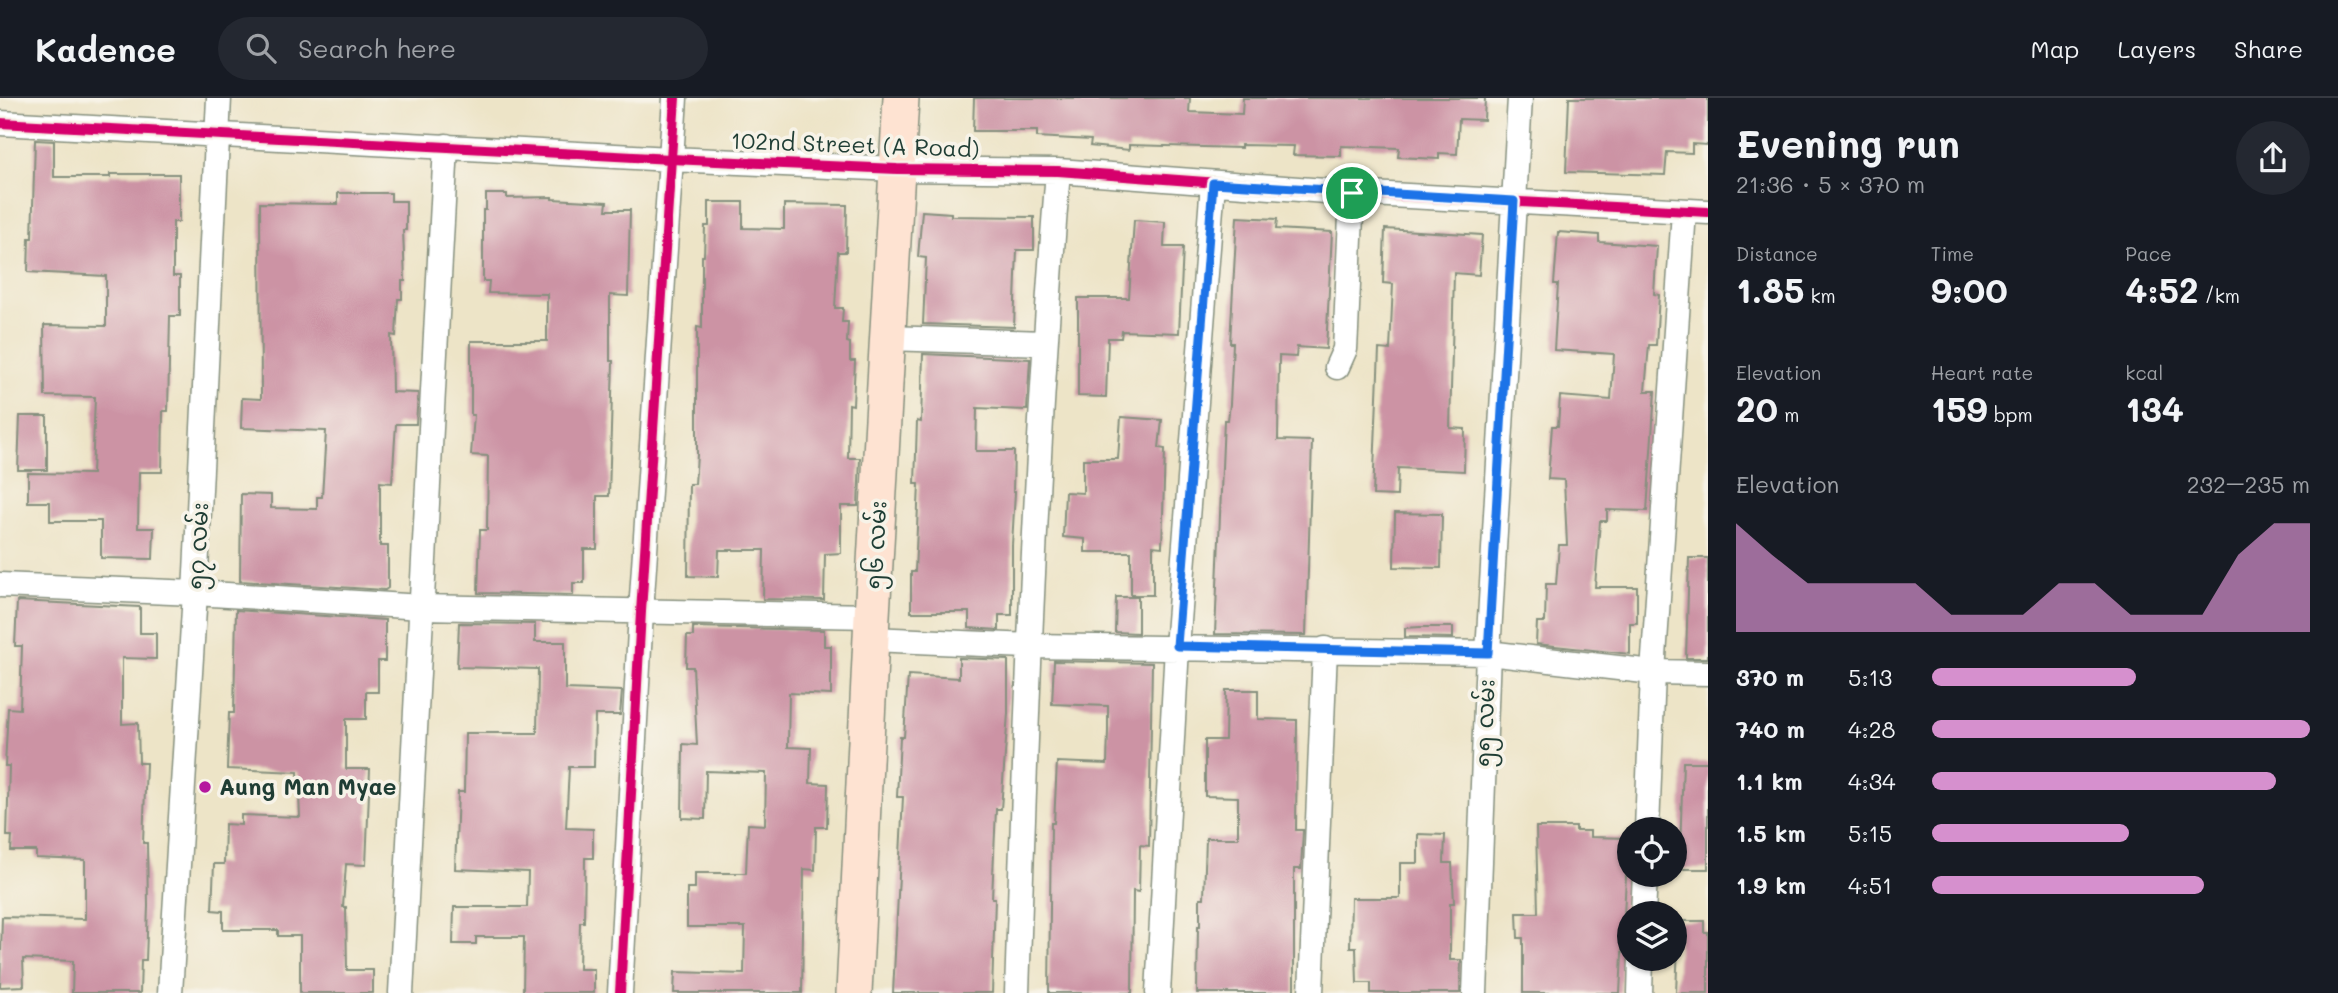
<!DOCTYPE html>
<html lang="en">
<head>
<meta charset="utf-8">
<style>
  :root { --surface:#171b24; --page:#242831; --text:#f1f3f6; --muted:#9ea1a6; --line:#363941; --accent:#d690ce }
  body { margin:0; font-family:Mali,"Noto Sans Myanmar",sans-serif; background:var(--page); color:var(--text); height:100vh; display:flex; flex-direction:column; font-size:26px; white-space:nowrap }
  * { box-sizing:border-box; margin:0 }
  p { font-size:23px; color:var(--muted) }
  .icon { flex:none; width:38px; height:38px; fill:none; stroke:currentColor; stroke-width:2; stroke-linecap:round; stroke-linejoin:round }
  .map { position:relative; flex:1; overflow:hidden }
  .drawer { display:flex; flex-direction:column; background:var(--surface); width:630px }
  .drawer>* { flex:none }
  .controls { position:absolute; left:1617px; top:719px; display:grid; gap:14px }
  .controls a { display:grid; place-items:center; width:70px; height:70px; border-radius:50%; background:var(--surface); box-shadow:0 2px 5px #0004; font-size:35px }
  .pin { position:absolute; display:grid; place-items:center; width:60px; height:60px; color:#fff; margin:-30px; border:4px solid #fff; border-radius:50%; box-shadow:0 2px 7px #0007 }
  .round { display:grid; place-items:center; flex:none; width:74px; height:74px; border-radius:37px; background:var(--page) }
  .overview { display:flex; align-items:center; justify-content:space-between; height:119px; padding:0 28px }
  h1 { font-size:38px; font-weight:700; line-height:52px }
  .metrics { display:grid; grid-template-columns:repeat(3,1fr); gap:10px; height:119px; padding:7px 28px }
  .metrics div { display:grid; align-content:center }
  .metrics b { font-size:35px; font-weight:700 }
  .metrics small { font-size:19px; font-weight:400 }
  .metrics p { font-size:19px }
  .chart { height:196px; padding:14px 28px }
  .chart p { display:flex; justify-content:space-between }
  .chart svg { width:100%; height:126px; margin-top:7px; fill:var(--accent); opacity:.7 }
  ul { padding:0 28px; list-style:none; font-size:23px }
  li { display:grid; grid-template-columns:112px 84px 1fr; align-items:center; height:52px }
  li i { height:18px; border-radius:9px; background:var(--accent) }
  header { display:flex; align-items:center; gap:42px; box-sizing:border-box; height:98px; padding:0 35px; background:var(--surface); border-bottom:2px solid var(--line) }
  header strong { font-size:33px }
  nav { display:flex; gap:38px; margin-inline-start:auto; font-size:24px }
  .search { width:490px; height:63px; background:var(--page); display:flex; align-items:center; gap:18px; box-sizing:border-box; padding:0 24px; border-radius:38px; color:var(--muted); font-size:26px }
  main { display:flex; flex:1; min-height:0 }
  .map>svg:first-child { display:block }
  .building { fill:#cc93a4 }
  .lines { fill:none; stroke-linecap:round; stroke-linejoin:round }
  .street-casing { stroke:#86907e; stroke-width:27 }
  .secondary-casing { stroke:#86907e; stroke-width:38 }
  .street { stroke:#fff; stroke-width:24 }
  .secondary { stroke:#fee3d2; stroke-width:35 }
  .cycleway-casing { stroke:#f7f3e8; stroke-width:15 }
  .cycleway { stroke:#d6006c; stroke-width:10 }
  .route-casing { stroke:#fff; stroke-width:14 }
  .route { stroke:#1a73e8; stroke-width:9 }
  .poi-dot { fill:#b5179e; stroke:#f7f3e8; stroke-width:2.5 }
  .labels { text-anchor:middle; stroke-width:7; stroke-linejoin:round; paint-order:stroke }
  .street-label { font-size:23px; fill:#1f3d34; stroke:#f7f3e8 }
  .poi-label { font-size:23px; font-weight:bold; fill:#1f3d34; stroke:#f7f3e8; text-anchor:start }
</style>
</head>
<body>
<header>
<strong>Kadence</strong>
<div class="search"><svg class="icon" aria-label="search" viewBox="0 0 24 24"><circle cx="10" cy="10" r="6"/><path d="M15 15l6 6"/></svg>Search here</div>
<nav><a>Map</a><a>Layers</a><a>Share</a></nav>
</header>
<main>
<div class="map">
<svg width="1708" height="895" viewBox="0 0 1708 895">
  <rect width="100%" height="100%" fill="#f7f3e8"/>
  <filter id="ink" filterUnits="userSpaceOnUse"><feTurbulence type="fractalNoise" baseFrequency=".0143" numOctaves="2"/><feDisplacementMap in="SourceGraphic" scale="14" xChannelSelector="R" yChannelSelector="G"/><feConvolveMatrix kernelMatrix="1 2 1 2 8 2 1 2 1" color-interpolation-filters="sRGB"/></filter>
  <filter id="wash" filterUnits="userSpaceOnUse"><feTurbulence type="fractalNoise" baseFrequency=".00686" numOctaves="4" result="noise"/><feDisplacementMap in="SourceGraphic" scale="28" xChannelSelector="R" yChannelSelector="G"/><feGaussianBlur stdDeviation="1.57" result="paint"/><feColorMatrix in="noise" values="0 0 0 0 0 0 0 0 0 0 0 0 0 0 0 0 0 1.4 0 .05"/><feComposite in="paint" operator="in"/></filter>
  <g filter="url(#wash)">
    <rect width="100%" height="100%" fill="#ede4c7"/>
    <g id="blocks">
      <path class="building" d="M974,0H1190L1189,14L1242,16L1243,0H1485L1484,22L1459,21L1457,56L1439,55V61L1398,59L1399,50L1341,48V58L1293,57L1294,48L1241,47V50L1129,47V52L1090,48L1091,42L1037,39V33H973Z
        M1569,0H1708V47L1692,46V55L1667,54L1665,77L1566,74Z
        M35,42L54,43V79H110V76H179V124H173V178H180V218H170L168,313H163L162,374H139L138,430H154L153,461L101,460V423H50V404H28V375L92,376L95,299L45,298L44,227L106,228V178L28,174L29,140H32Z
        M338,95H391V103H406V132H403L405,183H402V201H398L396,238L391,237L392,294L418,295L416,326H396L392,385L380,384V448H388V490L385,492L240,483L241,396L271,397V410L317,411V399H322L326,333L241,330L242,300L261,301L260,105L338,106Z
        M486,96H507V100L552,99V101L607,104L606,112H630L628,198L610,197V263H613L609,398H597V451H584V485H573V497L478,495L480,432H487L488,358L471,357L474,317H471V243H547V196L488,195L489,183H483V112H486Z
        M709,104H743V130L784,131V106L847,107L846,154H838L835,210H843L842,224H848L847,244L850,245V263H855L853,307L849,306L848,360H860L858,408H841V455L825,456L824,502L763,501L764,452H719L718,479L688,478L689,386H695L697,357V229L702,230V158H704L705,128H709Z
        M922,113L951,115V118L1034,119V152H1017L1014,229L923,226L926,160L918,159Z
        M1237,119L1277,121L1276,131L1332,134L1326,251L1297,249L1296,259L1279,258L1278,342L1312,343L1306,537L1215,536L1224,322H1228L1230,306L1233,245H1230Z
        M1134,122L1165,124L1164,149H1183L1179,235L1122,233L1121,240H1108L1106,299L1078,298V200H1129Z
        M1385,131L1482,137L1479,177L1454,175L1450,330L1465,331L1464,373L1398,370L1397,398L1373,397L1379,251L1390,252L1393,186L1383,185Z
        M1558,134L1599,137V144L1657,148L1654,196L1659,197L1656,247H1649L1645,293H1655L1647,413L1607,412V423H1600L1595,489H1637V525H1630V556L1536,546L1537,524H1545L1546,486H1556L1559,447H1567L1564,382L1548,381L1552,328H1558L1560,298L1611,302L1614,256L1554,252L1558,186H1554Z
        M923,256L1030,261L1027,312L977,310L976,353H1014L1013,394H1015L1012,447V517H999V532L969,530V514H911V474H915L919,386H915L917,323L921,324Z
        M20,318H47V372H18Z
        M1121,319L1162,322L1159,350L1165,351L1162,449L1153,448V497H1131V454H1085V441L1063,439L1065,394L1083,395V361H1118Z
        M1395,415L1442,416L1441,470L1394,469Z
        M1689,460H1708V560H1686Z
        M1116,499H1138V535L1115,534Z
        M17,503L140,509V535H156V561L122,560V626L138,625L139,665H146L143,745H147L148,808L146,862H141L140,895H72L73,863L23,861L24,888L0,889L2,819L85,821V762L36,760V753H11L12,738H7L9,668H5L8,610L20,611L22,548H15Z
        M236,512L385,522V563H378V594H366V621H346V671H370L366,767L346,766L343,809H346L347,872H373V895H300V838H278V832H223V813L212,812L214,766H224L225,726L241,727V717L300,719L298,674L227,671L229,615H234Z
        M459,525L535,526V544H565V591L622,593L620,617H595L594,669H569L566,730L593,731V760H585L584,824H580L579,871H594V895H523L524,839H476V846H453L454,809H527L528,774L455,771L458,694H464L465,635H537L538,571L457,569Z
        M693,529L824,532V548H831V597L789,595L788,649L811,650L810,685L828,686L827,729H816L815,772L804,771L802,895H674L675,874L744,876L745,829H687V790H695V775H746L748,726L765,727L766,675L706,673L705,721L682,720L683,646L697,647L693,569H686L687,538H693Z
        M1420,529H1453V540L1405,539V530Z
        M959,560L1008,562V615L1001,711H996L992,800H995L992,895H893L903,699H897L900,639H904L908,577L959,580Z
        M1054,563L1152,565L1149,748L1140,747L1139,794L1133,793L1132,895H1049L1051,725H1054L1057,664L1107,666L1108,633V608L1052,606Z
        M1226,592H1258V621L1297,622L1296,732H1303L1301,771H1294V895H1197L1198,828H1200V800H1204L1206,740H1238V699L1205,698V642H1225Z
        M1683,664H1708V771H1682V753H1680Z
        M1536,729H1576V733H1590V739L1628,740L1620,895H1523V840H1518L1517,815H1538Z
        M1418,736L1445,737L1444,765H1452L1454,805H1450V862H1461L1460,895H1371V885H1357L1356,850H1350L1351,800H1400V765H1418Z
        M1679,823H1704V834H1708V895H1676Z"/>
    </g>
  </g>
  <g filter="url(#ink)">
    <use href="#blocks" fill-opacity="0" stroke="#86907e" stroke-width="2"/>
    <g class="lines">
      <g class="street-casing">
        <path id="street" d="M0,25L671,61L897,71L1058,73L1352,95L1708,114
          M887,240L1044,245
          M1337,269L1345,251L1346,232L1352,95
          M0,487L195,495L422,509L872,518
          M872,541L1029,548L1488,555L1653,574L1708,575
          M1647,732L1653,574L1684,113
          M1643,816L1645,777
          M170,895L195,495L219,0
          M401,895L446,48
          M620,895L641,514L675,0
          M1017,895C1026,621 1036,347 1058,73
          M1158,895L1177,549L1213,85
          M1311,895L1325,551
          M1475,895L1488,555L1520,0
          M1640,895L1641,861"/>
      </g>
      <g class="secondary-casing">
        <path id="secondary" d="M854,895L872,518L901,0"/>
      </g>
      <use href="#street" class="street"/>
      <use href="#secondary" class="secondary"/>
      <g class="cycleway-casing">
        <path id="cycleway" d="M0,25L671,61L897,71L1058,73L1352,95L1708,114
          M620,895L641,514L675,0"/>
      </g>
      <use href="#cycleway" class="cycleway"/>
    </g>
  </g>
  <g class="lines" filter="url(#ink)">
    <g class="route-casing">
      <path id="route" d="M1213,85L1514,103L1488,555L1177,548Z"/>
    </g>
    <use href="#route" class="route"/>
  </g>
  <circle class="poi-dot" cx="205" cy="689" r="7"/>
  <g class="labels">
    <g class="street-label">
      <text transform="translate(855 47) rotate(2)" y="8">102nd Street (A Road)</text>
      <text transform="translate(876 447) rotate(-87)" y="8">၅၆ လမ်း</text>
      <text transform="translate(198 448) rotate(-87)" y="8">၅၇ လမ်း</text>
      <text transform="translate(1485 625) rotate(-88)" y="8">၅၅ လမ်း</text>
    </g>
    <g class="poi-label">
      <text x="219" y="697">Aung Man Myae</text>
    </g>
  </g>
</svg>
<div class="controls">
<a><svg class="icon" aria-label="locate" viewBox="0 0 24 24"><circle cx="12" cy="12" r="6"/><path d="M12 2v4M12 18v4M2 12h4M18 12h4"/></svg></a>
<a><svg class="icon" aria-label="layers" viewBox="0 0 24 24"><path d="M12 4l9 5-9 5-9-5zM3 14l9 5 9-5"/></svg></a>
</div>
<div class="pin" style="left:1352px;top:95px;background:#1e9e55"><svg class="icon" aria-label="arrive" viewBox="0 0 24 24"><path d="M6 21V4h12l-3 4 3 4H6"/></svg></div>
</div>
<section class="drawer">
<div class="overview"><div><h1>Evening run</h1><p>21:36 · 5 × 370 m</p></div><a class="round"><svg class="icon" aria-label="share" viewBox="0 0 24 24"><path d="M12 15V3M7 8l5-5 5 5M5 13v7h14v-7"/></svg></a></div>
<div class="metrics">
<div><p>Distance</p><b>1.85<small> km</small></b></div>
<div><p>Time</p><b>9:00</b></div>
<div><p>Pace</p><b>4:52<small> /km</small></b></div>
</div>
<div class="metrics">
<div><p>Elevation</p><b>20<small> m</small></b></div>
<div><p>Heart rate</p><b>159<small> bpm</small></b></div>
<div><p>kcal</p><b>134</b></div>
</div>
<div class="chart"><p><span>Elevation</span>232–235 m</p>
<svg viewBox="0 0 160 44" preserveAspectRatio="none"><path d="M0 44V6L10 17L20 27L30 27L40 27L50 27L60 38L70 38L80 38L90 27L100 27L110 38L120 38L130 38L140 17L150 6L160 6V44z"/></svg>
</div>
<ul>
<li><b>370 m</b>5:13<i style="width:54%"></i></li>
<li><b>740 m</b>4:28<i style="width:100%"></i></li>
<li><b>1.1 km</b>4:34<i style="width:91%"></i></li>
<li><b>1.5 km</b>5:15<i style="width:52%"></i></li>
<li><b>1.9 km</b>4:51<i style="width:72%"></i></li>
</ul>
</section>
</main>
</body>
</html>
